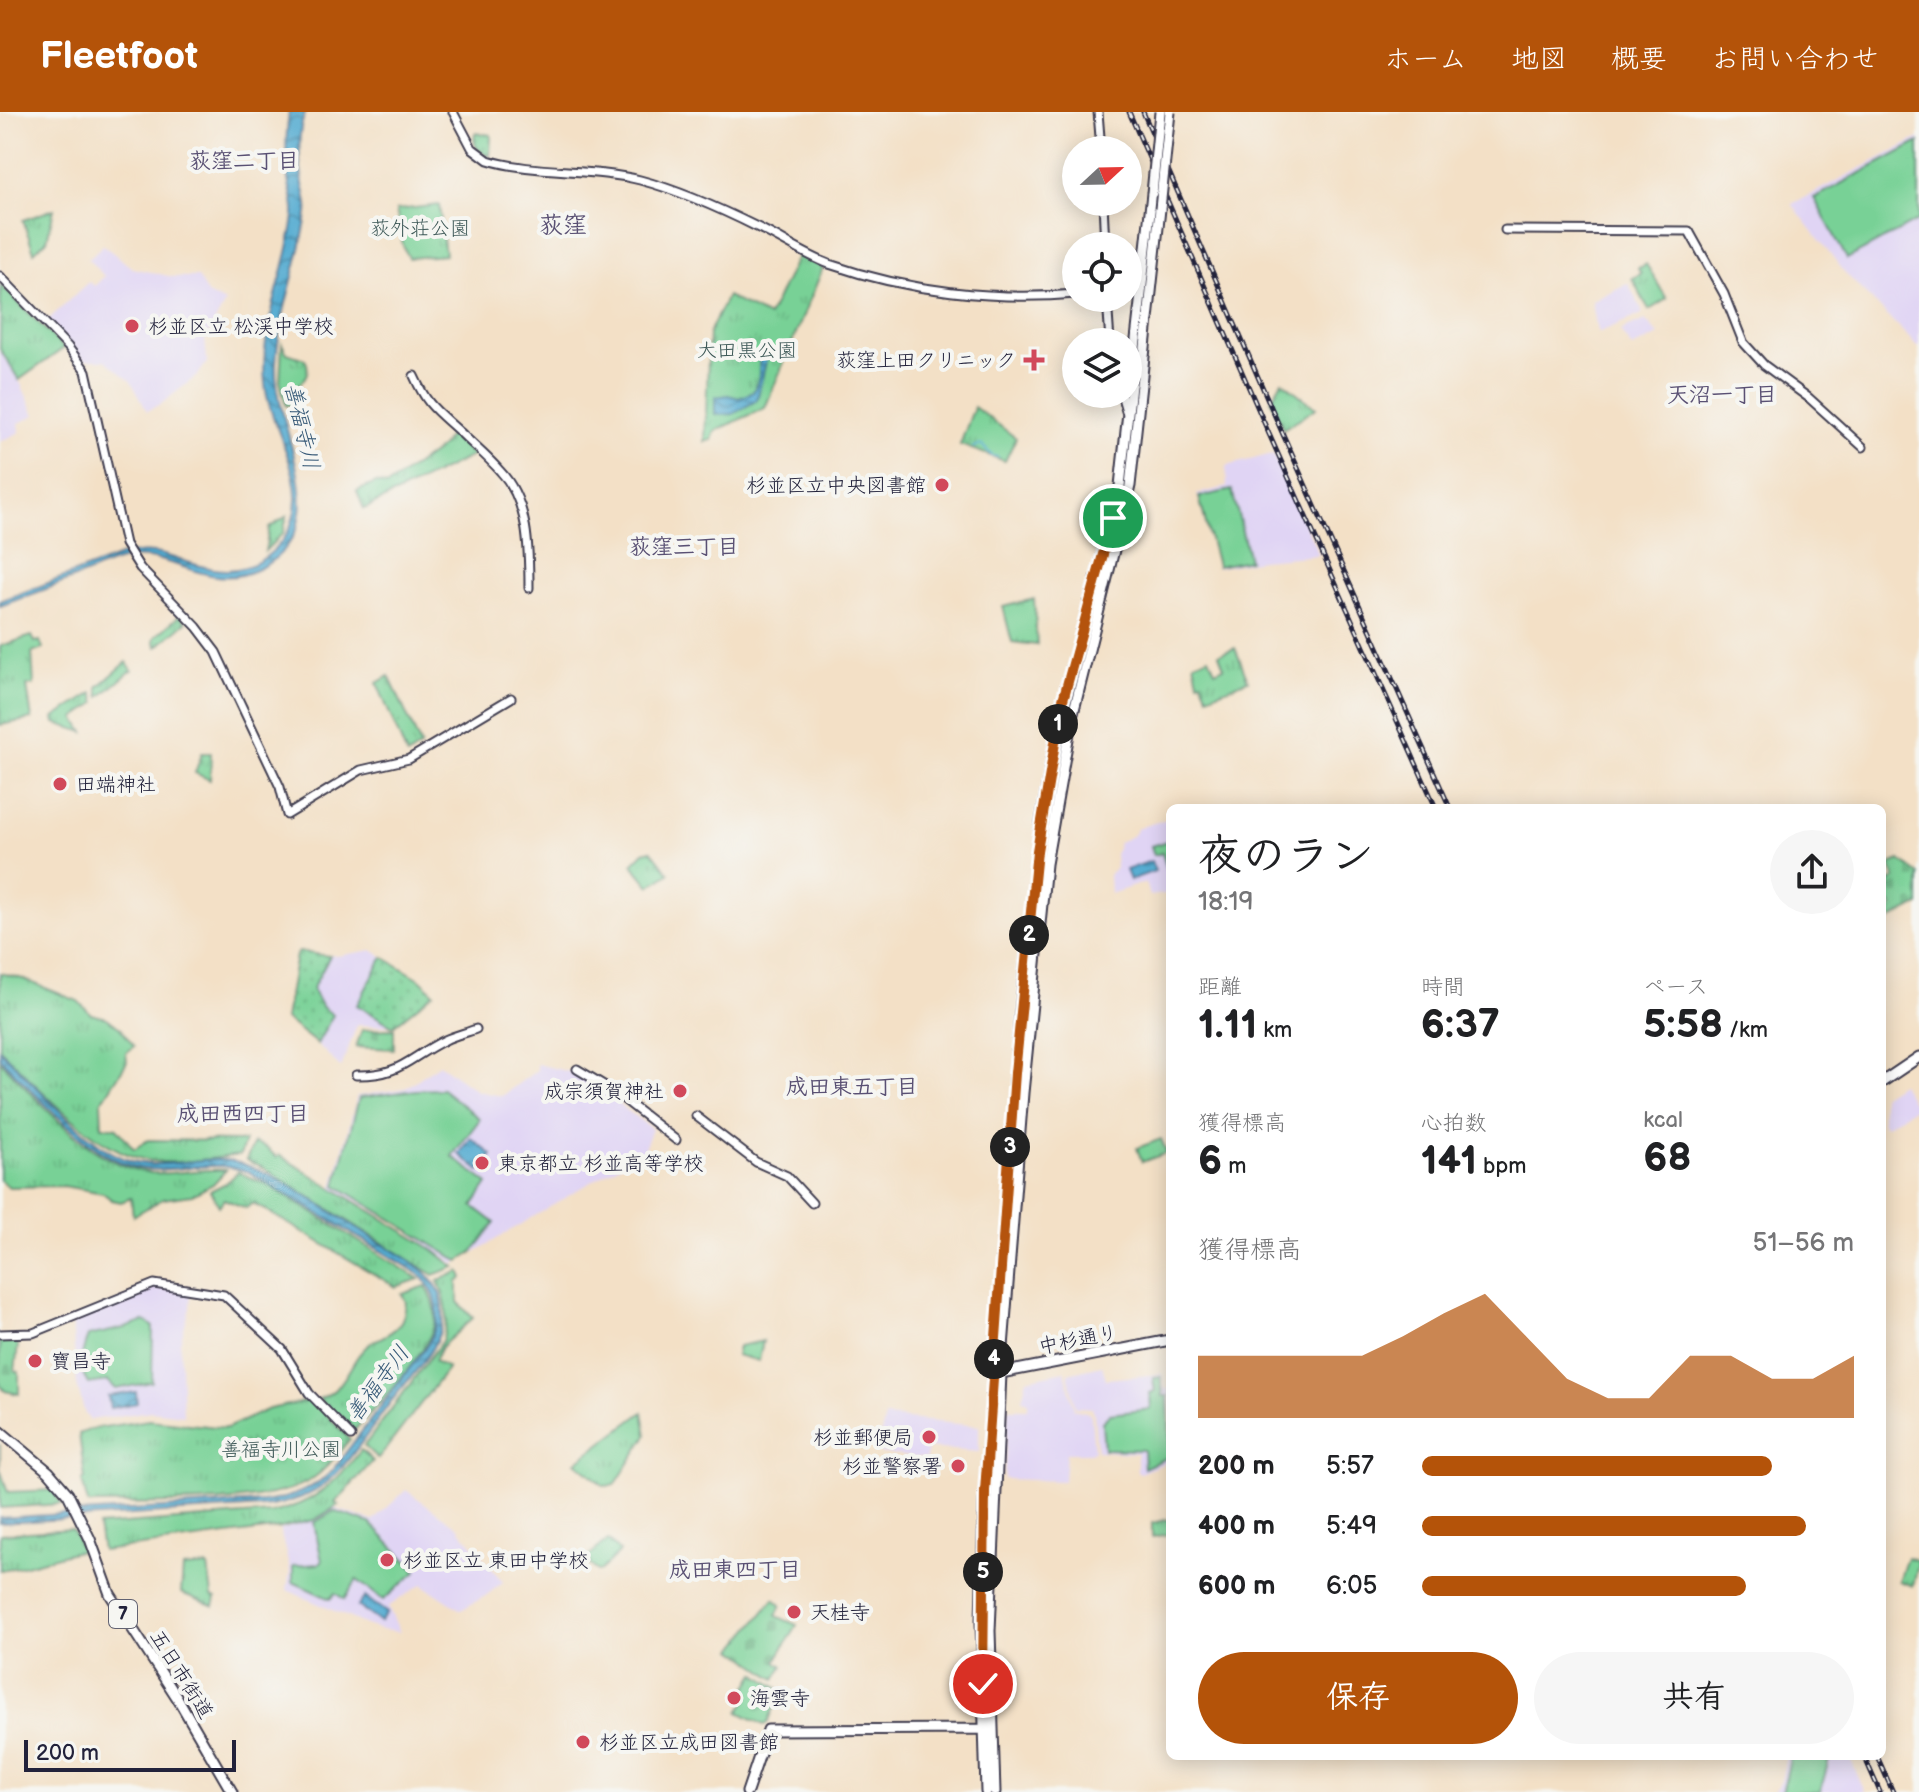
<!DOCTYPE html>
<html lang="ja">
<head>
<meta charset="utf-8">
<style>
  :root { --surface:#fff; --page:#f6f6f6; --text:#202124; --muted:#757577; --accent:#b45309 }
  body { margin:0; font-family:"Balsamiq Sans","Klee One",sans-serif; background:var(--page); color:var(--text); height:100vh; display:flex; flex-direction:column; font-size:30px; white-space:nowrap }
  * { box-sizing:border-box; margin:0 }
  p { font-size:26px; color:var(--muted) }
  .icon { flex:none; width:44px; height:44px; fill:none; stroke:currentColor; stroke-width:2; stroke-linecap:round; stroke-linejoin:round }
  .map { position:relative; flex:1; overflow:hidden }
  .panel { position:absolute; left:1166px; top:692px; width:720px; height:956px; display:flex; flex-direction:column; background:var(--surface); border-radius:12px; box-shadow:0 4px 20px #0003 }
  .panel>* { flex:none }
  .needle { width:52px; rotate:68deg }
  .buttons { position:absolute; left:1062px; top:24px; display:grid; gap:16px }
  .buttons a { display:grid; place-items:center; width:80px; height:80px; border-radius:50%; background:var(--surface); box-shadow:0 4px 20px #0003; font-size:40px }
  .scale { position:absolute; left:24px; bottom:20px; width:212px; box-sizing:border-box; padding-left:8px; border:4px solid #22223b; border-top:0; font-size:22px; line-height:28px; white-space:nowrap; color:#22223b; -webkit-text-stroke:6px #f6f6f2; paint-order:stroke }
  .pin { position:absolute; display:grid; place-items:center; width:68px; height:68px; color:#fff; margin:-34px; border:4px solid #fff; border-radius:50%; box-shadow:0 2px 8px #0007 }
  .km { position:absolute; width:40px; height:40px; margin:-20px; border-radius:50%; background:#222; color:#fff; font-size:22px; line-height:40px; text-align:center }
  .round { display:grid; place-items:center; flex:none; width:84px; height:84px; border-radius:42px; background:var(--page) }
  .overview { display:flex; align-items:center; justify-content:space-between; height:136px; padding:0 32px }
  h1 { font-size:44px; font-weight:700; line-height:60px }
  .stats { display:grid; grid-template-columns:repeat(3,1fr); gap:12px; height:136px; padding:8px 32px }
  .stats div { display:grid; align-content:center }
  .stats b { font-size:40px; font-weight:700 }
  .stats small { font-size:22px; font-weight:400 }
  .stats p { font-size:22px }
  .chart { height:224px; padding:16px 32px }
  .chart p { display:flex; justify-content:space-between }
  .chart svg { width:100%; height:144px; margin-top:8px; fill:var(--accent); opacity:.7 }
  .action { display:flex; gap:16px; margin-top:auto; padding:16px 32px }
  .action a { flex:1; height:92px; border-radius:48px; background:var(--accent); color:#fff; font-size:32px; font-weight:700; line-height:92px; text-align:center }
  .action a+a { background:var(--page); color:var(--text) }
  ul { padding:0 32px; list-style:none; font-size:26px }
  li { display:grid; grid-template-columns:128px 96px 1fr; align-items:center; height:60px }
  li i { height:20px; border-radius:10px; background:var(--accent) }
  header { display:flex; align-items:center; gap:48px; box-sizing:border-box; height:112px; padding:0 40px; background:var(--accent); color:#fff }
  header strong { font-size:38px }
  nav { display:flex; gap:44px; margin-inline-start:auto; font-size:28px }
  .map>svg:first-child { display:block }
  .built { fill:#e0d4f4 }
  .grass { fill:url(#grass-dots); stroke:#4d7a68; stroke-width:2 }
  .cemetery { fill:url(#cemetery-stones); stroke:#4d7a68; stroke-width:2 }
  .park { fill:url(#park-tufts); stroke:#4d7a68; stroke-width:2 }
  .garden { fill:#78d196; stroke:#4d7a68; stroke-width:2 }
  .water { fill:url(#water-waves); stroke:#3c6786; stroke-width:2 }
  .lines { fill:none; stroke-linecap:round; stroke-linejoin:round }
  .stream { stroke:#55acd1; stroke-width:2 }
  .minor-casing { stroke:#413e50; stroke-width:11 }
  .major-casing { stroke:#413e50; stroke-width:13 }
  .minor { stroke:#fff; stroke-width:7 }
  .major { stroke:#fff; stroke-width:9 }
  .rail-casing { stroke:#22223b; stroke-width:5 }
  .rail { stroke:#f6f6f2; stroke-width:2; stroke-dasharray:6; stroke-linecap:butt }
  .major-bridge-casing { stroke:#413e50; stroke-width:13; stroke-linecap:butt }
  .major-bridge { stroke:#fff; stroke-width:9 }
  .route-casing { stroke:#fff; stroke-width:16 }
  .route { stroke:#b45309; stroke-width:10 }
  .poi-dot { fill:#d1495b; stroke:#f6f6f2; stroke-width:3 }
  .labels { text-anchor:middle; stroke-width:8; stroke-linejoin:round; paint-order:stroke }
  .shield { fill:#f6f6f2; stroke:#626272; stroke-width:2 }
  .shield-label { font-size:18px; font-weight:bold; fill:#22223b }
  .park-label { font-size:20px; fill:#3c5756; stroke:#f6f6f2 }
  .poi-label { font-size:20px; fill:#22223b; stroke:#f6f6f2; text-anchor:start }
  .street-label { font-size:20px; fill:#22223b; stroke:#f6f6f2 }
  .neighbourhood-label { font-size:22px; font-weight:bold; fill:#5a5174; stroke:#f6f6f2 }
  .water-label { font-size:22px; font-style:italic; fill:#365977; stroke:#f6f6f2 }
  .quarter-label { font-size:24px; font-weight:bold; fill:#5a5174; stroke:#f6f6f2 }
</style>
</head>
<body>
<header>
<strong>Fleetfoot</strong>
<nav><a>ホーム</a><a>地図</a><a>概要</a><a>お問い合わせ</a></nav>
</header>
<div class="map">
<svg width="1919" height="1680" viewBox="0 0 1919 1680">
  <defs>
    <pattern id="grass-dots" width="8" height="8" patternUnits="userSpaceOnUse" patternTransform="scale(2)"><rect width="8" height="8" fill="#78d196"/><path d="M2 2h.1M6 6h.1" fill="none" stroke="#68b382" stroke-width="1.8" stroke-linecap="round"/></pattern>
    <pattern id="cemetery-stones" width="16" height="16" patternUnits="userSpaceOnUse" patternTransform="scale(2)"><rect width="16" height="16" fill="#78d196"/><path d="M2 7V4a2 2 0 0 1 4 0v3zM10 15v-3a2 2 0 0 1 4 0v3z" fill="#68b382"/></pattern>
    <pattern id="park-tufts" width="24" height="20" patternUnits="userSpaceOnUse" patternTransform="scale(2)"><rect width="24" height="20" fill="#78d196"/><path d="M3 7l-1-3M5 7V3M7 7l1-3M15 17l-1-3M17 17v-4M19 17l1-3" fill="none" stroke="#68b382"/></pattern>
    <pattern id="water-waves" width="16" height="10" patternUnits="userSpaceOnUse" patternTransform="scale(2)"><rect width="16" height="10" fill="#55acd1"/><path d="M0 5q4-4 8 0t8 0" fill="none" stroke="#468cab"/></pattern>
  </defs>
  <rect width="100%" height="100%" fill="#f6f6f2"/>
  <filter id="ink" filterUnits="userSpaceOnUse"><feTurbulence type="fractalNoise" baseFrequency=".0125" numOctaves="2"/><feDisplacementMap in="SourceGraphic" scale="16" xChannelSelector="R" yChannelSelector="G"/><feConvolveMatrix kernelMatrix="1 2 1 2 8 2 1 2 1" color-interpolation-filters="sRGB"/></filter>
  <filter id="wash" filterUnits="userSpaceOnUse"><feTurbulence type="fractalNoise" baseFrequency=".006" numOctaves="4" result="noise"/><feDisplacementMap in="SourceGraphic" scale="32" xChannelSelector="R" yChannelSelector="G"/><feGaussianBlur stdDeviation="1.8" result="paint"/><feColorMatrix in="noise" values="0 0 0 0 0 0 0 0 0 0 0 0 0 0 0 0 0 1.4 0 .05"/><feComposite in="paint" operator="in"/></filter>
  <g filter="url(#wash)">
    <rect width="100%" height="100%" fill="#f3e0c6"/>
    <path class="built" d="M1919,26V236L1846,162L1792,92Z
      M103,133L132,156L173,165H198L207,182L225,191L205,228L207,250L198,263L161,292L147,299L131,269L105,248H84L47,209L85,173L89,170L95,174L104,164L88,147Z
      M1628,171L1642,199V202L1600,220L1597,219L1592,189Z
      M1645,208L1659,223L1632,236L1620,219Z
      M0,239L21,272L35,303L19,311L20,320L0,330Z
      M1273,342L1319,443L1261,448L1217,456L1197,382L1227,375L1226,354Z
      M1170,706V781L1150,784L1146,770L1110,782L1109,763L1116,756L1115,742L1119,730L1132,724L1138,716Z
      M372,838L420,867L434,881L393,914L357,913L341,956L307,922L285,907L296,843L299,840L337,844Z
      M439,952L477,979L502,984L537,958V952L574,961L592,972L652,1017L643,1039L455,1152L401,1114L333,1075L357,984L406,976Z
      M1900,971L1914,992V996L1885,1014L1882,1009V983Z
      M155,1175L191,1179L190,1196L180,1230L183,1303L151,1299L90,1308L85,1302L77,1273L72,1208Z
      M1102,1253L1106,1267L1162,1262L1164,1277H1170V1349L1140,1361L1137,1359V1341L1097,1339L1094,1302L1092,1296L1075,1295L1068,1261Z
      M1065,1259L1074,1297L1090,1301L1091,1304L1094,1338L1091,1341H1066L1064,1369L1004,1367L1008,1297H1028V1289L1022,1287L1027,1267Z
      M885,1305L979,1314V1340L927,1336L926,1347L879,1341L877,1339Z
      M406,1378L458,1415L503,1470L487,1483L461,1498L422,1472L388,1495L400,1520L381,1518L366,1513L287,1478L290,1458L280,1418L315,1408L334,1396L373,1409Z
      M1786,1644H1849L1865,1680H1774L1781,1669Z"/>
    <path class="grass" d="M475,21L491,23L490,44C478,40 472,33 475,21Z
      M299,840L330,844L312,877L321,894L333,903L317,932L285,907L296,843Z
      M383,845L420,867L434,881L393,914L357,893Z"/>
    <path class="cemetery" d="M1900,748L1919,762V793L1890,808L1887,807L1893,794L1882,784L1891,775L1888,770L1895,766L1890,752Z
      M394,917V937L356,935L362,918Z
      M0,1225H19L15,1259L19,1260V1282L5,1279L0,1273Z
      M774,1487L781,1493L776,1504L797,1513L776,1549L783,1554L775,1567L734,1537Z
      M756,1561L782,1579L767,1612L764,1613L739,1600L748,1586L743,1583Z"/>
    <path class="park" d="M439,93L445,143L409,146L403,134L396,98Z
      M54,97L47,128L34,140L23,108Z
      M799,141L823,156L765,296L715,319L712,328L705,330L709,221L727,184L768,205Z
      M1646,152L1667,187L1649,198L1632,166L1641,162L1638,156Z
      M1,173L64,236L19,268L0,237Z
      M282,232L287,241L305,247C315,267 293,270 291,292L286,294L280,269Z
      M1282,269L1316,296L1283,317L1271,288Z
      M974,295L1016,326L1005,349L960,333Z
      M450,323L474,343L364,397L357,379L376,371L387,374L440,336Z
      M287,404L283,421L265,439L269,416Z
      M1034,487L1037,533L1012,530L1003,495Z
      M180,503L186,510L157,535L154,529L155,525Z
      M32,524L35,530L40,529L43,537L32,541L34,573L27,574L32,607L0,613V534Z
      M1235,536L1248,568L1208,584L1201,568L1198,569L1194,551L1209,545L1215,559L1224,555L1219,542Z
      M127,550L132,558L100,585L98,575Z
      M389,564L421,634L407,644L377,571Z
      M93,581L96,591L75,606L84,620L55,611L54,606Z
      M202,641H211L210,668L195,661Z
      M651,738L669,761L650,774L632,752L644,740Z
      M0,861L23,867L78,889L91,902L107,906L120,916L134,934L126,941L127,950L101,991L102,1015H116L134,1037L148,1028L245,1029L240,1043C213,1046 180,1053 153,1049C96,1042 40,976 0,937Z
      M0,949C43,991 88,1053 152,1061C176,1063 201,1056 226,1058L213,1072L192,1083L163,1087L133,1104L131,1086L121,1090L112,1088L103,1081L63,1074L9,1075L0,1068Z
      M1161,1027L1167,1041L1142,1050L1137,1036Z
      M254,1031L267,1036L276,1045L279,1043L434,1138L455,1155L434,1163L262,1055L246,1048Z
      M238,1060L268,1073L419,1167L396,1175L253,1091L246,1096L224,1087L219,1094L210,1079L226,1071Z
      M460,1159L463,1166L458,1170V1190L473,1206L441,1235L434,1249L448,1256L378,1347L364,1334L442,1229C449,1206 448,1191 438,1169Z
      M426,1174C432,1184 437,1197 435,1210C429,1241 375,1295 353,1320L319,1287C350,1275 348,1247 371,1231C380,1225 390,1223 398,1214C404,1207 405,1199 406,1190L402,1182Z
      M763,1229L759,1249L736,1243L738,1234Z
      M312,1288L350,1327C338,1341 327,1357 312,1367C268,1397 143,1390 88,1392L82,1369L85,1367L79,1322L91,1317L149,1308L227,1316L269,1297Z
      M643,1300L647,1323L615,1373L604,1374L576,1350Z
      M0,1332V1357L8,1380L53,1378L61,1392L0,1396Z
      M361,1338L373,1349L335,1391L339,1393L314,1408L281,1416L102,1439L98,1414L271,1401C315,1391 334,1373 361,1338Z
      M1170,1407V1422L1152,1425V1411Z
      M72,1417L83,1438C55,1443 28,1455 0,1458V1422Z
      M608,1428L620,1440L599,1460L584,1448Z
      M1907,1445L1919,1449L1913,1474L1899,1469Z
      M208,1454L212,1484L216,1486L214,1494L181,1481L183,1456Z"/>
    <path class="garden" d="M1919,30V108L1847,147L1814,86Z
      M1232,378L1249,448L1217,454L1199,385Z
      M1170,728V766L1162,741L1154,743L1151,734Z
      M442,977L480,1007L452,1044L488,1072L473,1094L495,1111L472,1141L459,1149L336,1073L359,986L416,978Z
      M145,1209L153,1214L152,1270L116,1277L108,1269L88,1272C78,1255 81,1241 88,1224L125,1216Z
      M1161,1265L1163,1284H1168L1170,1344L1144,1356L1143,1338L1104,1337L1102,1310L1110,1302L1151,1297L1150,1281L1155,1279L1153,1266Z
      M334,1399L370,1411L417,1459L383,1488L357,1468L344,1487L335,1481L330,1487L293,1470V1454L318,1452L322,1449L314,1411Z
      M1791,1644H1830L1820,1680H1782Z"/>
    <path class="water" d="M289,0H306C297,18 299,46 302,66C303,78 309,89 307,102C300,151 279,200 276,250C271,314 344,413 260,456C207,483 174,437 125,447C111,450 98,457 85,462C57,473 28,484 0,494V489L123,443C136,441 147,439 160,442C193,450 220,467 254,452C271,444 288,426 293,407C307,361 269,316 265,271C259,214 288,159 294,103C295,90 290,79 288,67C285,45 286,22 289,0Z
      M761,240L767,245L757,288L733,302L715,303V285L728,283L739,286L753,280C764,259 756,255 761,240Z
      M1151,749L1155,759L1130,768L1126,758Z
      M0,938C33,970 81,1028 123,1046C158,1061 195,1043 231,1049C276,1058 335,1103 375,1128C392,1138 411,1147 426,1161C436,1171 443,1184 443,1199C445,1232 412,1262 393,1287C376,1309 346,1356 325,1372C308,1386 285,1392 263,1395L0,1411V1406L263,1390C288,1387 312,1378 331,1360L428,1232C443,1206 440,1180 416,1160L249,1060C239,1057 229,1054 219,1054C194,1053 169,1060 145,1057C93,1051 36,981 0,946Z
      M471,1026L492,1043L480,1059L459,1042Z
      M136,1280L137,1291L110,1296L108,1284Z
      M365,1485L387,1501L380,1510L358,1494Z"/>
    <g class="lines">
      <path class="stream" d="M973,335L982,333L992,344L998,345"/>
    </g>
  </g>
  <g filter="url(#ink)">
    <g class="lines">
      <g class="minor-casing">
        <path id="minor" d="M453,0L472,36L488,48C533,62 593,56 640,68C678,78 723,98 759,116C782,127 805,143 829,152C907,179 994,189 1076,182
          M1098,0L1101,38
          M1103,90L1105,134
          M1505,118L1689,119L1724,182L1743,230L1764,253L1809,286L1863,335
          M0,164L68,235L86,259L125,432L140,456L197,515L216,540L280,675L287,703L361,658L409,647L511,586
          M1107,186L1110,230
          M414,264C428,295 436,298 460,320C473,333 488,345 500,359C529,389 529,438 529,476
          M1121,282L1126,299
          M577,957L612,978L676,1028
          M356,963C401,964 408,946 445,928C455,923 466,921 476,917
          M696,1004L756,1050L787,1064L812,1091
          M0,1222L33,1221L154,1172L224,1183L282,1237L309,1281L351,1324"/>
      </g>
      <g class="major-casing">
        <path id="major" d="M1882,970L1919,945
          M996,1262L1170,1228
          M0,1319L49,1360L68,1382L90,1427L110,1482L178,1587L232,1680
          M747,1680L768,1618L990,1617
          M986,1680L981,1510L984,1391L1020,900L1041,710L1061,595L1119,383L1152,81
          M995,1680L990,1519L1001,1261L1023,981L1046,752L1071,610L1130,374L1160,97"/>
      </g>
      <use href="#minor" class="minor"/>
      <use href="#major" class="major"/>
      <g class="rail-casing">
        <path id="rail" d="M1129,0L1269,322L1436,696
          M1143,0L1281,318L1450,696
          M1864,1644L1880,1680
          M1877,1644L1893,1680"/>
      </g>
      <use href="#rail" class="rail"/>
      <g class="major-bridge-casing">
        <path id="major-bridge" d="M1152,81L1160,0
          M1160,97L1170,0"/>
      </g>
      <use href="#major-bridge" class="major-bridge"/>
    </g>
  </g>
  <g class="lines" filter="url(#ink)">
    <g class="route-casing">
      <path id="route" d="M983,1572L985,1379L1015,961L1037,739L1061,595L1113,406"/>
    </g>
    <use href="#route" class="route"/>
  </g>
  <g class="poi-dot">
    <circle cx="132" cy="214" r="8"/>
    <path d="M1030 236h8v8h8v8h-8v8h-8v-8h-8v-8h8z"/>
    <circle cx="942" cy="373" r="8"/>
    <circle cx="60" cy="672" r="8"/>
    <circle cx="680" cy="979" r="8"/>
    <circle cx="482" cy="1051" r="8"/>
    <circle cx="35" cy="1249" r="8"/>
    <circle cx="929" cy="1325" r="8"/>
    <circle cx="958" cy="1354" r="8"/>
    <circle cx="387" cy="1448" r="8"/>
    <circle cx="794" cy="1500" r="8"/>
    <circle cx="734" cy="1586" r="8"/>
    <circle cx="583" cy="1630" r="8"/>
  </g>
  <g class="labels">
    <rect class="shield" x="109" y="1488" width="28" height="28" rx="6"/>
    <g class="shield-label">
      <text x="123" y="1508">7</text>
    </g>
    <g class="park-label">
      <text x="420" y="123">荻外荘公園</text>
      <text x="747" y="245">大田黒公園</text>
      <text x="281" y="1344">善福寺川公園</text>
    </g>
    <g class="poi-label">
      <text x="148" y="221">杉並区立 松渓中学校</text>
      <text x="1016" y="255" text-anchor="end">荻窪上田クリニック</text>
      <text x="926" y="380" text-anchor="end">杉並区立中央図書館</text>
      <text x="76" y="679">田端神社</text>
      <text x="664" y="986" text-anchor="end">成宗須賀神社</text>
      <text x="498" y="1058">東京都立 杉並高等学校</text>
      <text x="51" y="1256">寶昌寺</text>
      <text x="913" y="1332" text-anchor="end">杉並郵便局</text>
      <text x="942" y="1361" text-anchor="end">杉並警察署</text>
      <text x="403" y="1455">杉並区立 東田中学校</text>
      <text x="810" y="1507">天桂寺</text>
      <text x="750" y="1593">海雲寺</text>
      <text x="599" y="1637">杉並区立成田図書館</text>
    </g>
    <g class="street-label">
      <text transform="translate(1078 1227) rotate(-11)" y="7">中杉通り</text>
      <text transform="translate(182 1562) rotate(58)" y="7">五日市街道</text>
    </g>
    <g class="neighbourhood-label">
      <text x="244" y="56">荻窪二丁目</text>
      <text x="1722" y="290">天沼一丁目</text>
      <text x="684" y="442">荻窪三丁目</text>
      <text x="852" y="982">成田東五丁目</text>
      <text x="243" y="1009">成田西四丁目</text>
      <text x="735" y="1465">成田東四丁目</text>
    </g>
    <g class="water-label">
      <text transform="translate(303 314) rotate(77)" y="8">善福寺川</text>
      <text transform="translate(377 1271) rotate(-53)" y="8">善福寺川</text>
    </g>
    <g class="quarter-label">
      <text x="563" y="121">荻窪</text>
    </g>
  </g>
</svg>
<div class="buttons">
<a><svg class="needle" viewBox="-14 -14 28 28"><path d="M0-13l5 13h-10z" fill="#e53935"/><path d="M0 13l5-13h-10z" fill="#757577"/></svg></a>
<a><svg class="icon" aria-label="locate" viewBox="0 0 24 24"><circle cx="12" cy="12" r="6"/><path d="M12 2v4M12 18v4M2 12h4M18 12h4"/></svg></a>
<a><svg class="icon" aria-label="layers" viewBox="0 0 24 24"><path d="M12 4l9 5-9 5-9-5zM3 14l9 5 9-5"/></svg></a>
</div>
<div class="scale">200 m</div>
<div class="pin" style="left:1113px;top:406px;background:#1e9e55"><svg class="icon" aria-label="arrive" viewBox="0 0 24 24"><path d="M6 21V4h12l-3 4 3 4H6"/></svg></div>
<div class="pin" style="left:983px;top:1572px;background:#d93025"><svg class="icon" aria-label="check" viewBox="0 0 24 24"><path d="M5 12l5 5 9-10"/></svg></div>
<b class="km" style="left:1058px;top:612px">1</b>
<b class="km" style="left:1029px;top:823px">2</b>
<b class="km" style="left:1010px;top:1035px">3</b>
<b class="km" style="left:994px;top:1247px">4</b>
<b class="km" style="left:983px;top:1460px">5</b>
<section class="panel">
<div class="overview"><div><h1>夜のラン</h1><p>18:19</p></div><a class="round"><svg class="icon" aria-label="share" viewBox="0 0 24 24"><path d="M12 15V3M7 8l5-5 5 5M5 13v7h14v-7"/></svg></a></div>
<div class="stats">
<div><p>距離</p><b>1.11<small> km</small></b></div>
<div><p>時間</p><b>6:37</b></div>
<div><p>ペース</p><b>5:58<small> /km</small></b></div>
</div>
<div class="stats">
<div><p>獲得標高</p><b>6<small> m</small></b></div>
<div><p>心拍数</p><b>141<small> bpm</small></b></div>
<div><p>kcal</p><b>68</b></div>
</div>
<div class="chart"><p><span>獲得標高</span>51–56 m</p>
<svg viewBox="0 0 160 44" preserveAspectRatio="none"><path d="M0 44V25L10 25L20 25L30 25L40 25L50 19L60 12L70 6L80 19L90 32L100 38L110 38L120 25L130 25L140 32L150 32L160 25V44z"/></svg>
</div>
<ul>
<li><b>200 m</b>5:57<i style="width:81%"></i></li>
<li><b>400 m</b>5:49<i style="width:89%"></i></li>
<li><b>600 m</b>6:05<i style="width:75%"></i></li>
</ul>
<div class="action"><a>保存</a><a>共有</a></div>
</section>
</div>
</body>
</html>
